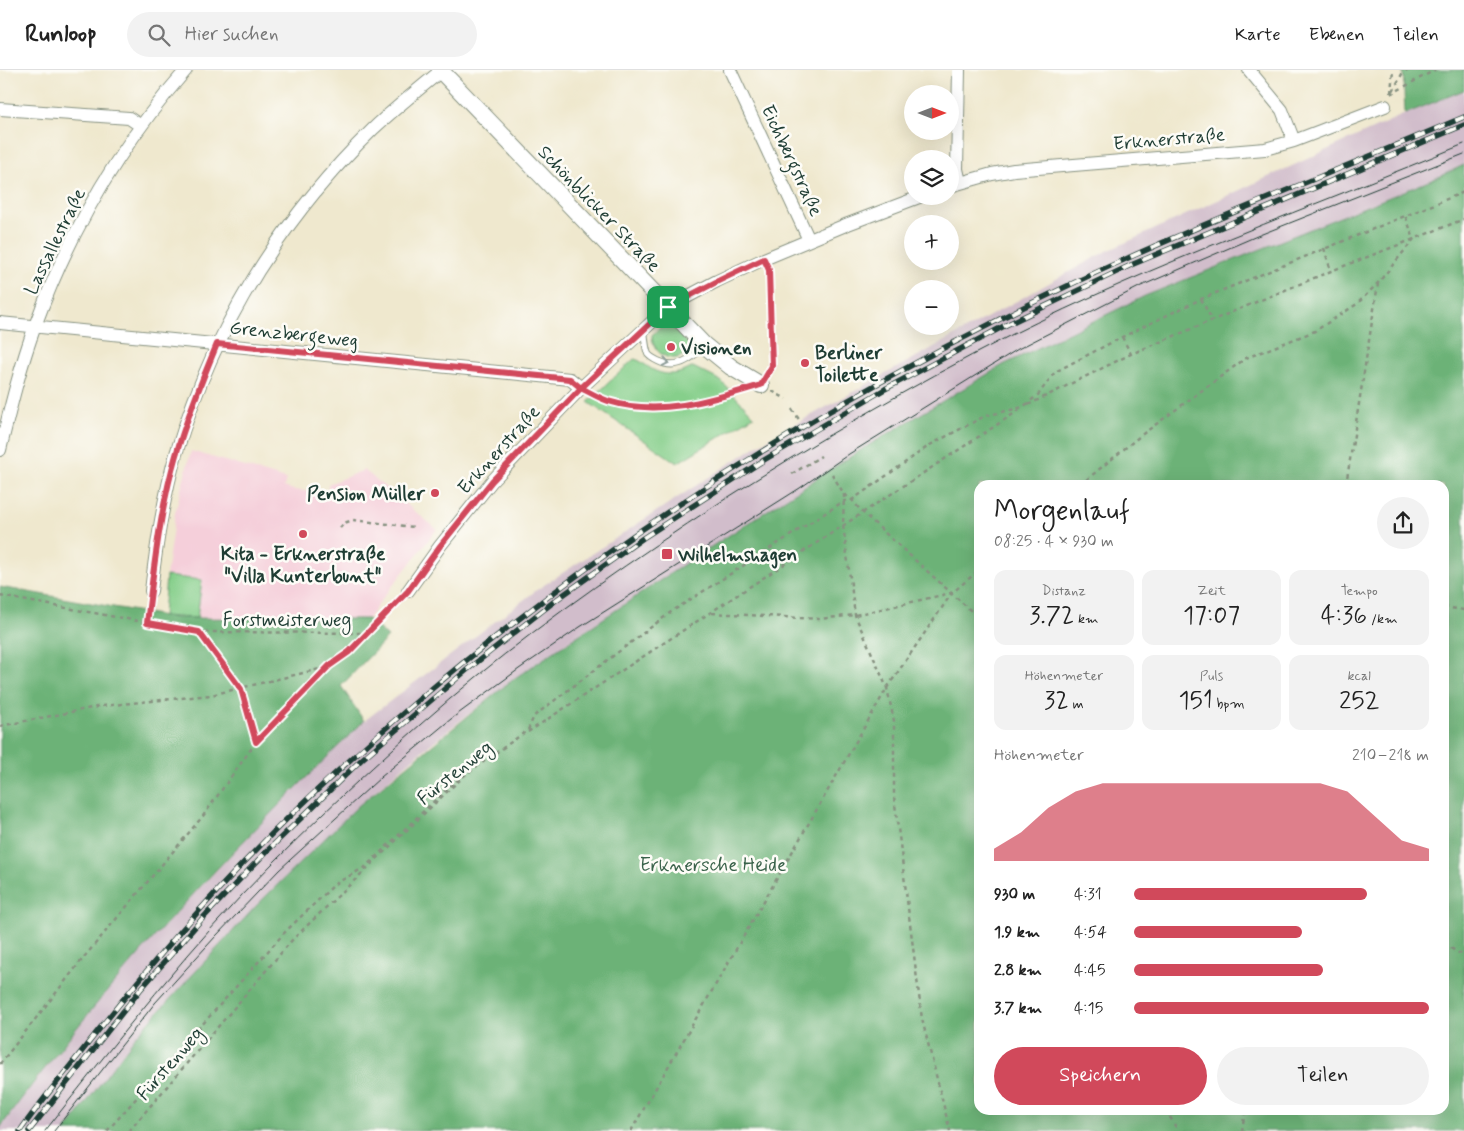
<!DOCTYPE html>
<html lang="de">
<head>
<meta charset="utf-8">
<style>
  :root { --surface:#fff; --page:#f2f2f2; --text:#222; --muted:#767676; --line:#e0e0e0; --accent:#d1495b }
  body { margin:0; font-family:Mynerve,sans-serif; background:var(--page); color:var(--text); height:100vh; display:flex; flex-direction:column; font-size:19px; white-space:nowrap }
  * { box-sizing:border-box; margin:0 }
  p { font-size:16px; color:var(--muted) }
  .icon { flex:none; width:28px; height:28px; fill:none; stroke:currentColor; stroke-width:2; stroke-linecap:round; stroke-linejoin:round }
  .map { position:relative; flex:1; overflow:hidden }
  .details { position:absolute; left:974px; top:410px; width:475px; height:635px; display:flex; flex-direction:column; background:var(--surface); border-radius:15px; box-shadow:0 5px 20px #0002 }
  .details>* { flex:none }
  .needle { width:32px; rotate:90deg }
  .controls { position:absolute; left:904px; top:15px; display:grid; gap:10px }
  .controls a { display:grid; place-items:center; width:55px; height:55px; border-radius:50%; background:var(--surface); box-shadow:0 5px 20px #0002; font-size:25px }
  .pin { position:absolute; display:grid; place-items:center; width:42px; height:42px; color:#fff; margin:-21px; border-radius:10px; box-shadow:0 2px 8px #0006 }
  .round { display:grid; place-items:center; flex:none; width:52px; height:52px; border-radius:26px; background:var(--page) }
  .summary { display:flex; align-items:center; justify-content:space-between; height:85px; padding:0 20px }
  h1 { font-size:28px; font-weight:600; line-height:38px }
  .figures { display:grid; grid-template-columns:repeat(3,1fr); gap:8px; height:85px; padding:5px 20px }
  .figures div { display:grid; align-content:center; border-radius:12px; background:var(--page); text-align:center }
  .figures b { font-size:25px; font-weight:600 }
  .figures small { font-size:14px; font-weight:400 }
  .figures p { font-size:14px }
  .chart { height:140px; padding:10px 20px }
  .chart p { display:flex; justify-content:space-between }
  .chart svg { width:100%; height:90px; margin-top:5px; fill:var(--accent); opacity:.7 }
  .primary-button { display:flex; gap:10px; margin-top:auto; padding:10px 20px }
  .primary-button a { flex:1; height:58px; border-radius:30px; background:var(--accent); color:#fff; font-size:20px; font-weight:600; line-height:58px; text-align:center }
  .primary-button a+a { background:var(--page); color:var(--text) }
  ul { padding:0 20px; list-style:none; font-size:16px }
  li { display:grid; grid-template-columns:80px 60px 1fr; align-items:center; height:38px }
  li i { height:12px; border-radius:6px; background:var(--accent) }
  header { display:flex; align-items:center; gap:30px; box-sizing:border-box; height:70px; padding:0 25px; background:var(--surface); border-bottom:1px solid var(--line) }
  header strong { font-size:24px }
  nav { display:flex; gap:28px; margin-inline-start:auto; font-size:18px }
  .search { width:350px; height:45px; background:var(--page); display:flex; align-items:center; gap:12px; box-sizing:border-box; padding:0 18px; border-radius:28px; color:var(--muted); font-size:19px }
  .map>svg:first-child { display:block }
  .built { fill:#f5cfda }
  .industrial { fill:#d1bdcb }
  .green { fill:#86cf8b; stroke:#528660 }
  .forest { fill:#6cb277; stroke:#467856; fill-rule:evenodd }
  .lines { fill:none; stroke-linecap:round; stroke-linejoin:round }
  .service-casing { stroke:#879281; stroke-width:8 }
  .minor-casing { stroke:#879281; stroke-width:14 }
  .tertiary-casing { stroke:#879281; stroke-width:18 }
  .path { stroke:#879281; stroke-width:2.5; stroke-dasharray:4 4; stroke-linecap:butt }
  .service { stroke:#fff; stroke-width:6 }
  .minor { stroke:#fff; stroke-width:12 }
  .tertiary { stroke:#fff; stroke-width:16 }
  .tram { stroke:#1f3d34; stroke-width:1 }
  .rail-casing { stroke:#1f3d34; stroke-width:5.5 }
  .rail { stroke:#fdfcf7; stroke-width:4; stroke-dasharray:11; stroke-linecap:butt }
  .oneway { stroke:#8f9e9a }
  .route-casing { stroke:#fff; stroke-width:10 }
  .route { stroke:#d1495b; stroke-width:6 }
  .poi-dot { fill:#d1495b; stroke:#fdfcf7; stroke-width:2 }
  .labels { text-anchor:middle; stroke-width:5; stroke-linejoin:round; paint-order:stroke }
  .street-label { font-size:19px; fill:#1f3d34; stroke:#fdfcf7 }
  .poi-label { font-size:19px; font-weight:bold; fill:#1f3d34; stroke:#fdfcf7; text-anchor:start }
  .park-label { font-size:19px; fill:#39624a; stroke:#fdfcf7 }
</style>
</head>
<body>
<header>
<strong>Runloop</strong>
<div class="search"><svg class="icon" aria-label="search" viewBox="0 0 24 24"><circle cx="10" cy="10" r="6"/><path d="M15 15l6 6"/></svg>Hier suchen</div>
<nav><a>Karte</a><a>Ebenen</a><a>Teilen</a></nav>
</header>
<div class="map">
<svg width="1464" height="1061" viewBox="0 0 1464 1061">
  <rect width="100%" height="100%" fill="#fdfcf7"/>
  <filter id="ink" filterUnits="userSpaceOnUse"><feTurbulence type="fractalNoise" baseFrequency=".02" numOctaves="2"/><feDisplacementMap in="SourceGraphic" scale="10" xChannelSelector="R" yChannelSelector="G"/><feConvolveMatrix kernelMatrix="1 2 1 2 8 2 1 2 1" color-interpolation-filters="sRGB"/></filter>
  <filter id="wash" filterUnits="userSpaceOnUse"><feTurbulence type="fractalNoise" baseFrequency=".0096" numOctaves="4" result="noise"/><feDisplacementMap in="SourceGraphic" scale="20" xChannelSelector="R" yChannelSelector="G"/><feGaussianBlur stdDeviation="1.12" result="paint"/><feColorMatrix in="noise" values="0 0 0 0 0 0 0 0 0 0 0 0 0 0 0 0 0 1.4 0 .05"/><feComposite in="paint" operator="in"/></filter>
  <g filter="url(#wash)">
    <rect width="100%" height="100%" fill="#efe8ce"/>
    <path class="built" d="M191,381L286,409L284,417L294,420L328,423V414L364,400L437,459L383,528L368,549L197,548L202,510L166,506L175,443Z"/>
    <path class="industrial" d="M1464,20V95L1434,109L1145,226L1003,295L864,378L683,495L512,610L422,681L358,736L257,835L136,966L65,1061H0V1058L9,1045L97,932L159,861L277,736L364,651L538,519L758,375L1103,183L1405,44Z"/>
    <path class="green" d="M667,251L691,277C679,298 652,287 652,265Z
      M634,289C640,290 642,293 647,296C662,307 678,306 693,297L721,311L754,346L677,393L588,332Z
      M166,506L202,510L197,548L163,546Z"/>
    <path class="forest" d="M1403,0H1464V20L1405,44Z
      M1464,95V1061H65L136,966L257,835L358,736L512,610L683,495L864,378L1003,295L1145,226L1434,109ZM979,415H1444V1040H979Z
      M0,517L176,548L368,549L388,567L341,616L364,651C254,758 147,867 53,988C35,1011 17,1034 0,1058Z"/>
  </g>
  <g filter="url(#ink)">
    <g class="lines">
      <g class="service-casing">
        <path id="service" d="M644,260C645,267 645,277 648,284C650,287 654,289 658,291C676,300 691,290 703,276"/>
      </g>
      <g class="minor-casing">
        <path id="minor" d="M730,0L809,170
          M959,0L957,99L960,112
          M1249,0L1282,40L1294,71
          M0,39L129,48L141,56
          M950,116L992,104L1014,100L1265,79L1294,71L1385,36
          M0,253L570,309L581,318
          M0,380C10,339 20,297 35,256C69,163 120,75 186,0
          M151,521C156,476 163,429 176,384C213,259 280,150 373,59C395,38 419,19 442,0
          M408,521L440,476L492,411L581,318L668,237L717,211L764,189L848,154L922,126"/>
      </g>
      <g class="tertiary-casing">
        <path id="tertiary" d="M440,0L704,275L731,297L761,315"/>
      </g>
      <path class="path" d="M1393,21L1402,4L1407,0
        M1391,23L1393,0
        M1391,24L1435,0
        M1324,178L1331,201
        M768,199L772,296L768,303
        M1201,229L1212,250
        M1122,267L1131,284
        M772,321L786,329
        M592,323C639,347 693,336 742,321
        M1028,335L1131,284L1331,201L1414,169L1405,145
        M792,339L800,351
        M792,404L821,386
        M832,404L844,424L852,430L862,442L979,548
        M1080,415L1140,366L1246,288L1315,261L1357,234L1378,213L1414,169L1464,149
        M1346,415L1378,214
        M844,424L843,455L855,545L887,618L894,651V726L922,949L950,1061
        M340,458L344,453L353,450L414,457
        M0,526L199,562L367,563
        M1444,537L1464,540
        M712,543L819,549L855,545L951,523
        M147,553L149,533
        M199,562L241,619L256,672
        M0,656L102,636L211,625L328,597
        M528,662L1021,339
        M1444,874L1464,886
        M0,994L85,886L203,746L256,672L329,596L349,582L399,529
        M1166,1040L1178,1061
        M107,1061L286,861L335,814L365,797L451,715L528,660L534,646L671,542L844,431L852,430L930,375L985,346L1023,337L1038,325L1055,302L1122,267L1201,229L1464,122
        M129,1061L293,869L452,717L460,710
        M631,1061L887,618L952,523L979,500
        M1242,1061L1245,1040"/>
      <use href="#service" class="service"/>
      <use href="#minor" class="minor"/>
      <use href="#tertiary" class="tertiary"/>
      <path class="tram" d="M45,1061C118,969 190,876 273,793C338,728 405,666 475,608C552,545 635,488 719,433C813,373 909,317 1009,266C1157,192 1312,137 1464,74
        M54,1061L155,933L216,866L279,800L381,707L451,649L519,599L580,557L800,418L849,384L1018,279L1141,216L1257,166L1464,84"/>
      <g class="rail-casing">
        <path id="rail" d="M20,1061C40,1032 64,1004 86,976C140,907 196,841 257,779C305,729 357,683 409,638C589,484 790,354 1002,248C1151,172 1310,112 1464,47
          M29,1061L140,920L201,850L265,783L362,689L468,599L556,530L643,468L764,390L885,319L1006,255L1131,195L1464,55"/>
      </g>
      <use href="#rail" class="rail"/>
    </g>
    <defs><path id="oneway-chevron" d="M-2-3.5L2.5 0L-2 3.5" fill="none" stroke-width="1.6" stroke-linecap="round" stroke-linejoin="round" transform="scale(1.25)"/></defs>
    <use class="oneway" href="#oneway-chevron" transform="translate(666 292) rotate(11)"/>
  </g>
  <g class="lines" filter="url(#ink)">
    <g class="route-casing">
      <path id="route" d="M668,237L581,318L570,309L217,274C202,310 187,347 176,385C160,440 154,497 147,553L199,562L241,619L256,672L329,596L349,582L408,521L440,476L492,411L581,318C589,322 599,328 608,331C660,347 712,330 761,315L772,296L769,200L764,189L718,211L668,237"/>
    </g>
    <use href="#route" class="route"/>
  </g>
  <g class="poi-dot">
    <circle cx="671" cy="277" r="5"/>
    <circle cx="805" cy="293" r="5"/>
    <circle cx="435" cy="423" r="5"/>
    <circle cx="303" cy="464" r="5"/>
    <rect x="661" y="478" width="12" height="12" rx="2.5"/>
  </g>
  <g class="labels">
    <g class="street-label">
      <text transform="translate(1169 68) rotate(-5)" y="7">Erknerstraße</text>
      <text transform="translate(793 90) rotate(65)" y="7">Eichbergstraße</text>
      <text transform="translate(600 138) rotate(46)" y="7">Schönblicker Straße</text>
      <text transform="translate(54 171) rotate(-64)" y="7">Lassallestraße</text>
      <text transform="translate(294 263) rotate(6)" y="7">Grenzbergeweg</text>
      <text transform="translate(498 379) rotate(-48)" y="7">Erknerstraße</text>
      <text x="287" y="556">Forstmeisterweg</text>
      <text transform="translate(454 702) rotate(-39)" y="7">Fürstenweg</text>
      <text transform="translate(169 993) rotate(-49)" y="7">Fürstenweg</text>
    </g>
    <g class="poi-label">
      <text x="681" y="284">Visionen</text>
      <text x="815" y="289">Berliner<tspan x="815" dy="22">Toilette</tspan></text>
      <text x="425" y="430" text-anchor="end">Pension Müller</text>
      <text x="303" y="490" text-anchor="middle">Kita - Erknerstraße<tspan x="303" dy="22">"Villa Kunterbunt"</tspan></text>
      <text x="678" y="491">Wilhelmshagen</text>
    </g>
    <g class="park-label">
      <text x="713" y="801">Erknersche Heide</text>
    </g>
  </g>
</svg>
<div class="controls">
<a><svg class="needle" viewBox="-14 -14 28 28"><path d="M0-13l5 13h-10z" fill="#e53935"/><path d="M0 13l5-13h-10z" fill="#767676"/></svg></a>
<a><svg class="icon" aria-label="layers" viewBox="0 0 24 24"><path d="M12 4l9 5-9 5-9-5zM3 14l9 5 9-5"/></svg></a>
<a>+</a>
<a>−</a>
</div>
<div class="pin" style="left:668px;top:237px;background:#1e9e55"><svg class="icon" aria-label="arrive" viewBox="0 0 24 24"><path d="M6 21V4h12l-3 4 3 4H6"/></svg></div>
<section class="details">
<div class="summary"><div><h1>Morgenlauf</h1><p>08:25 · 4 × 930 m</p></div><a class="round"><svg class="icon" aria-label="share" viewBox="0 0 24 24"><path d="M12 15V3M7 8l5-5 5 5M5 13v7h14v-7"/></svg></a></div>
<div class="figures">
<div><p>Distanz</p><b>3.72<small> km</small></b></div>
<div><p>Zeit</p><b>17:07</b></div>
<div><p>Tempo</p><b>4:36<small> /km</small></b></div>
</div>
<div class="figures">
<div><p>Höhenmeter</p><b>32<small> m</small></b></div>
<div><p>Puls</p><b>151<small> bpm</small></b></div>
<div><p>kcal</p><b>252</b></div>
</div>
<div class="chart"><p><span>Höhenmeter</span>210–218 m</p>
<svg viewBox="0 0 160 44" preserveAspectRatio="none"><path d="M0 44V38L10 30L20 18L30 10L40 6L50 6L60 6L70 6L80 6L90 6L100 6L110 6L120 6L130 10L140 22L150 34L160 38V44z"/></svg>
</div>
<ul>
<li><b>930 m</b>4:31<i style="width:79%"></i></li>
<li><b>1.9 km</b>4:54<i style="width:57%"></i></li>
<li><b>2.8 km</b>4:45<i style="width:64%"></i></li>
<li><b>3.7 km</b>4:15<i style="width:100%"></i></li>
</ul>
<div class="primary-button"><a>Speichern</a><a>Teilen</a></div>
</section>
</div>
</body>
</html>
